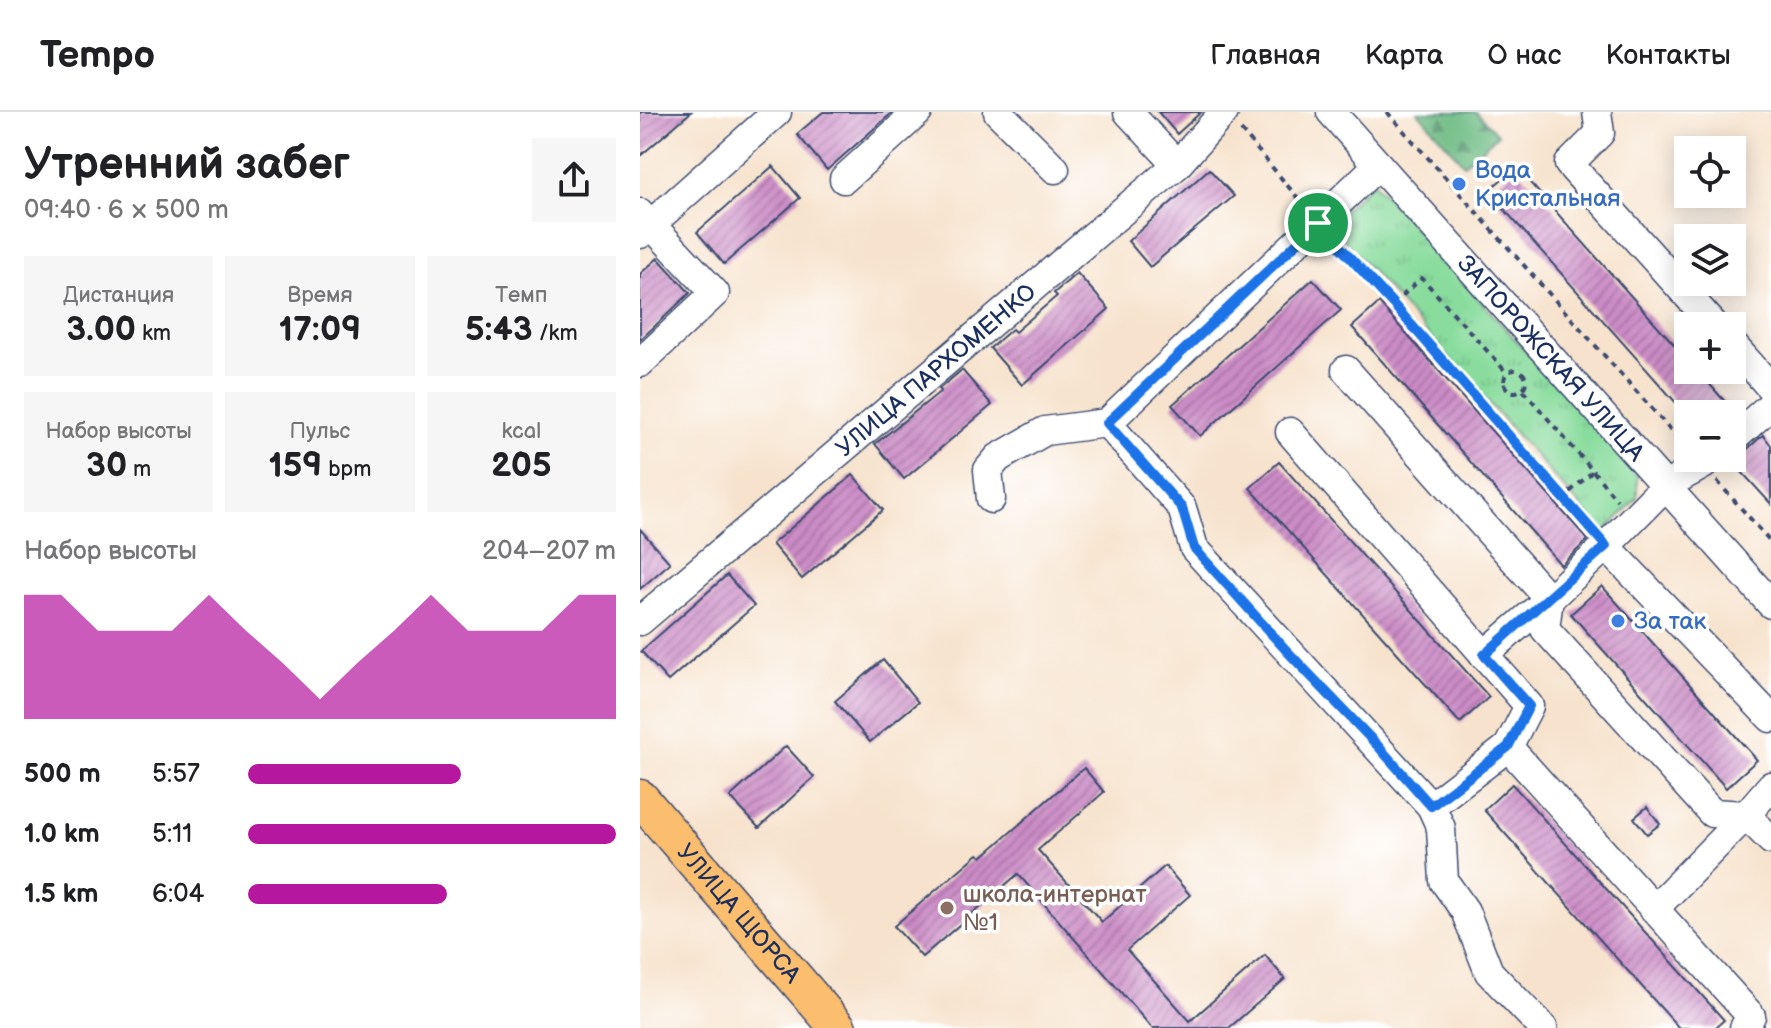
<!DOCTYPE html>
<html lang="ru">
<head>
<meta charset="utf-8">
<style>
  :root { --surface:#fff; --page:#f6f6f6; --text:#202124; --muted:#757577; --line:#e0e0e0; --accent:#b5179e }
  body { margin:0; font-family:"Balsamiq Sans",sans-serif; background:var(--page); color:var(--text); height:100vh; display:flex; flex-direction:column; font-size:30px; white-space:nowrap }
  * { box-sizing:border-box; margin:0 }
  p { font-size:26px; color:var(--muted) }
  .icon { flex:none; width:44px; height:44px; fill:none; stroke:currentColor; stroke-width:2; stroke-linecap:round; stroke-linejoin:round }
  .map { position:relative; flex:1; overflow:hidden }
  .sheet { display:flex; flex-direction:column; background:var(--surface); width:640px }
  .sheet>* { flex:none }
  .controls { position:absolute; left:1034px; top:24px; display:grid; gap:16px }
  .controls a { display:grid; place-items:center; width:72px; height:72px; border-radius:0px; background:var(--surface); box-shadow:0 4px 20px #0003; font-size:40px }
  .pin { position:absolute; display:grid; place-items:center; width:68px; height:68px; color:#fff; margin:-34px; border:4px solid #fff; border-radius:50%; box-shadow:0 2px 8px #0007 }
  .round { display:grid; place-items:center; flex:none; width:84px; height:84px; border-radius:0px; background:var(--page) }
  .headline { display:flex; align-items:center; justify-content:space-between; height:136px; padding:0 24px }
  h1 { font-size:44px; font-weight:600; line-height:60px }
  .figures { display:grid; grid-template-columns:repeat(3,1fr); gap:12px; height:136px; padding:8px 24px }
  .figures div { display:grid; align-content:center; border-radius:0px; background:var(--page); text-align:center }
  .figures b { font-size:34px; font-weight:600 }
  .figures small { font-size:22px; font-weight:400 }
  .figures p { font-size:22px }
  .chart { height:224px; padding:16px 24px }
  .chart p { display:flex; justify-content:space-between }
  .chart svg { width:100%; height:144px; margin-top:8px; fill:var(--accent); opacity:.7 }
  ul { padding:0 24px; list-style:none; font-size:26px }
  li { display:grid; grid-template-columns:128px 96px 1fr; align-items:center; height:60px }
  li i { height:20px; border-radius:10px; background:var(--accent) }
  header { display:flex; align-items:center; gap:48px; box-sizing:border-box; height:112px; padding:0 40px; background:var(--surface); border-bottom:2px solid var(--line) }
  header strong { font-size:38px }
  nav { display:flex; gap:44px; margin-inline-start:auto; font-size:28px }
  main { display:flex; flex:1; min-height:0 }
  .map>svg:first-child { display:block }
  .grass { fill:url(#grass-tufts); stroke:#52867e; stroke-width:2 }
  .forest { fill:url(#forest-firs); stroke:#447671; stroke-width:2 }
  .building { fill:url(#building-hatch) }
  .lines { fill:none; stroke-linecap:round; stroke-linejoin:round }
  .minor-casing { stroke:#3c4a6f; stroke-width:31 }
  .major-casing { stroke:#3c4a6f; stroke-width:39 }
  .path { stroke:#3c4a6f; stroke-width:4; stroke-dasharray:6 6; stroke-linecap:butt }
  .minor { stroke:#fff; stroke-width:28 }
  .major { stroke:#fbbd6e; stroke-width:36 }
  .route-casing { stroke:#fff; stroke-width:16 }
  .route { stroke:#1a73e8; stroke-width:10 }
  .shop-dot { fill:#3f7fe0; stroke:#fff; stroke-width:3 }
  .education-dot { fill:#8d6e63; stroke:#fff; stroke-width:3 }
  .labels { text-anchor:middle; stroke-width:7; stroke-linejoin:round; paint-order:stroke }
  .shop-label { font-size:24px; fill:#366cbe; stroke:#fff; text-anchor:start }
  .street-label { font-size:24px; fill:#1b2f5e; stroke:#fff }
  .education-label { font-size:24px; fill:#785e54; stroke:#fff; text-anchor:start }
</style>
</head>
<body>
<header>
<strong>Tempo</strong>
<nav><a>Главная</a><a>Карта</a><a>О нас</a><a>Контакты</a></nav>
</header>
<main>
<section class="sheet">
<div class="headline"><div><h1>Утренний забег</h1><p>09:40 · 6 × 500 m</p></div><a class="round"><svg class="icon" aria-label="share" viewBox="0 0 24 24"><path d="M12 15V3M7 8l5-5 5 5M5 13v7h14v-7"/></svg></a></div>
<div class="figures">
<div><p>Дистанция</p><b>3.00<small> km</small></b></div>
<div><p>Время</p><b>17:09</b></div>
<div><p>Темп</p><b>5:43<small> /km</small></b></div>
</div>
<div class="figures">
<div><p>Набор высоты</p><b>30<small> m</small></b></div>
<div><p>Пульс</p><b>159<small> bpm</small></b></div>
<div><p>kcal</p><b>205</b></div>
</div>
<div class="chart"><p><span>Набор высоты</span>204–207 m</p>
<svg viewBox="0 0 160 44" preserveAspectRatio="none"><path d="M0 44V6L10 6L20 17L30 17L40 17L50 6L60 17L70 27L80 38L90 27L100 17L110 6L120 17L130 17L140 17L150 6L160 6V44z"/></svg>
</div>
<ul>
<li><b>500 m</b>5:57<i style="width:58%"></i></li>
<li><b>1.0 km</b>5:11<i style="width:100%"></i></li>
<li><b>1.5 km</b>6:04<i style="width:54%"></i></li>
</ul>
</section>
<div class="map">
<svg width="1131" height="916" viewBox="0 0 1131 916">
  <defs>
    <pattern id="grass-tufts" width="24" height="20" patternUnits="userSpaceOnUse" patternTransform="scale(2)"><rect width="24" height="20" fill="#89dc9d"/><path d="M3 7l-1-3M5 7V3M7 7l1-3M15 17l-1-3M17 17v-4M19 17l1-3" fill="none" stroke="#76bd8a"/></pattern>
    <pattern id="forest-firs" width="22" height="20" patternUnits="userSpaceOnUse" patternTransform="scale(2)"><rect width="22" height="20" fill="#6ebc84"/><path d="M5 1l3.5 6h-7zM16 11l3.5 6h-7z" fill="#5a996f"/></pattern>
    <pattern id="building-hatch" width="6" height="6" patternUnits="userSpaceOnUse" patternTransform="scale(2)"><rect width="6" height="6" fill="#cc8cc6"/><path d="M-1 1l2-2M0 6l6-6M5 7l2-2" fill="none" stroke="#a573a4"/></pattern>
  </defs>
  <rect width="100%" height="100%" fill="#fff"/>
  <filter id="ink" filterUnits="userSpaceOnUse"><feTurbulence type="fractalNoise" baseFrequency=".0125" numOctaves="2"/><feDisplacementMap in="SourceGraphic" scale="16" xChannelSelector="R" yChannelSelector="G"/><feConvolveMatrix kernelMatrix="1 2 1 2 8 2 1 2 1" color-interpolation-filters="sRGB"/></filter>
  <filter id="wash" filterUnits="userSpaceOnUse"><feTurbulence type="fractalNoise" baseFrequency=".006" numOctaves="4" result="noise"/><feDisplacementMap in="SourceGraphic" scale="32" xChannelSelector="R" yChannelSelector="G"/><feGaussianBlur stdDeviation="1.8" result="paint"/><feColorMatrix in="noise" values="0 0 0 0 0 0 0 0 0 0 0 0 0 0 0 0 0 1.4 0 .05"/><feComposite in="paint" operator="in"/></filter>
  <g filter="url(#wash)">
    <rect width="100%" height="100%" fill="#f7e3cd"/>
    <path class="grass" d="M733,70L997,362V386L964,421L690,112Z"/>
    <path class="forest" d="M778,0H836L858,23L824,52Z"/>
    <g id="blocks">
      <path class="building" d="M0,0H51L0,44Z
        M183,0H253L187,58L157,22Z
        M518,0H561L537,22Z
        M133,54L160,86L84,152L57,120Z
        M876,55L1048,248V258H1057L1088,293L1078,302H1046L848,79Z
        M569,57L594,84L510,155L488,129Z
        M18,146L50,181L0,228V162Z
        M437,161L469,197L382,273L350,236L372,217L375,220L417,184L414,181Z
        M673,167L701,198L560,324L532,293Z
        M739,191L948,428L921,453L712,215Z
        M322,258L352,293L264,367L235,332L301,279L299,277Z
        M1123,323L1131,333V392L1090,347L1103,341Z
        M639,350L849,585L820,611L610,376Z
        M213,363L243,398L162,467L132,432Z
        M0,417L30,451L0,477Z
        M87,463L114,494L28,569L1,539Z
        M962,474L1117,648L1086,676L931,502Z
        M243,548L278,590L230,630L195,589Z
        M146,634L174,665L119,716L90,685Z
        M444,656L464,680L398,738L462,810L525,754L550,783L487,838L550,909L625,843L645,867L589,916H512L378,762L282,845L254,814L338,742L342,745Z
        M872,672L1084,908L1075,916H1039L844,698Z
        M1007,695L1020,712L1007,722L994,706Z"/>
    </g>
  </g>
  <g filter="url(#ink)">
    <use href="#blocks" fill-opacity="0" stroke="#3c4a6f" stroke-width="2"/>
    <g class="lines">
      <g class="minor-casing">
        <g id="minor">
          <path d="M358,0L415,57"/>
          <path d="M488,0L537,53"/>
          <path id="s1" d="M691,0L1131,492"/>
          <path d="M957,0L960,21L929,52L1075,214"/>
          <path d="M204,67L278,0"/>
          <path d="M0,101L75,181L0,251"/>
          <path d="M0,122L137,0"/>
          <path d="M1092,232L1131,276"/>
          <path d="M706,258L909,487L966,434"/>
          <path d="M467,311L738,53"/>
          <path d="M650,320L889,594L868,635L1111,904L1104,916"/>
          <path d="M1092,328L1131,293"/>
          <path d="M1071,346L1063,353L1025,374L966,434L1131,606"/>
          <path d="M351,387L348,358L358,346L405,319L467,311L542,396L554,436L791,694L868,635"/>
          <path d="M909,487L905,517L1072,701L1106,703"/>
          <path id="s2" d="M0,509L537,53L584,0"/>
          <path d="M844,543L909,487"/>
          <path d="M1131,674L1106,703L1131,728"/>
          <path d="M791,694L801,716L804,769L825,799L849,860L903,916"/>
          <path d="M1014,797L1106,703"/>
        </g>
      </g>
      <g class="major-casing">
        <g id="major">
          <path id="s3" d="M0,686L198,916"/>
        </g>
      </g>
      <path class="path" d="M747,0L1046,335
        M601,18L662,91
        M694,128L951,417
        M753,192L782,166L867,261
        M864 269a11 11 0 1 1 22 0a11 11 0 1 1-22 0Z
        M883,278L953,359L923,386
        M953,359L977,388
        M1077,369L1131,430"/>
      <use href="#minor" class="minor"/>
      <use href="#major" class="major"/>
    </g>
  </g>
  <g class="lines" filter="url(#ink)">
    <g class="route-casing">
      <path id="route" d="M678,111L753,192L966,434L844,543L889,594L868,635L791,694L738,634L646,538L554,436L542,396L467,311Z"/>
    </g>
    <use href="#route" class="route"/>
  </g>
  <g class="shop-dot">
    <circle cx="819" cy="72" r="8"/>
    <circle cx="978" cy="509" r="8"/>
  </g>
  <circle class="education-dot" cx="307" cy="796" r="8"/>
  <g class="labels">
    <g class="shop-label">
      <text x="835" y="66">Вода<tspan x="835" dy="28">Кристальная</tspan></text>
      <text x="994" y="517">За так</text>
    </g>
    <g class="street-label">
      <text dy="8" stroke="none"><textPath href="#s1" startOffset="330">ЗАПОРОЖСКАЯ УЛИЦА</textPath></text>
      <text dy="8" stroke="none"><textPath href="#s2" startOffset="388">УЛИЦА ПАРХОМЕНКО</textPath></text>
      <text dy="8" stroke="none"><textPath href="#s3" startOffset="152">УЛИЦА ЩОРСА</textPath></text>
    </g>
    <g class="education-label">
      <text x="323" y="790">школа-интернат<tspan x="323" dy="28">№1</tspan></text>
    </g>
  </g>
</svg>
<div class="controls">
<a><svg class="icon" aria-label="locate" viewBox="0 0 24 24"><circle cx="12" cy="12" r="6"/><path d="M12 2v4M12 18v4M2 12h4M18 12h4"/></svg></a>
<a><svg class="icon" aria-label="layers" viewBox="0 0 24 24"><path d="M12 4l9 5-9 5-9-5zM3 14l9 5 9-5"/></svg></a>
<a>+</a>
<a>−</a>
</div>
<div class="pin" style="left:678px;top:111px;background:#1e9e55"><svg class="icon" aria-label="arrive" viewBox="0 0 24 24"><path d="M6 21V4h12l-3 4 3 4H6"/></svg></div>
</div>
</main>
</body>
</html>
